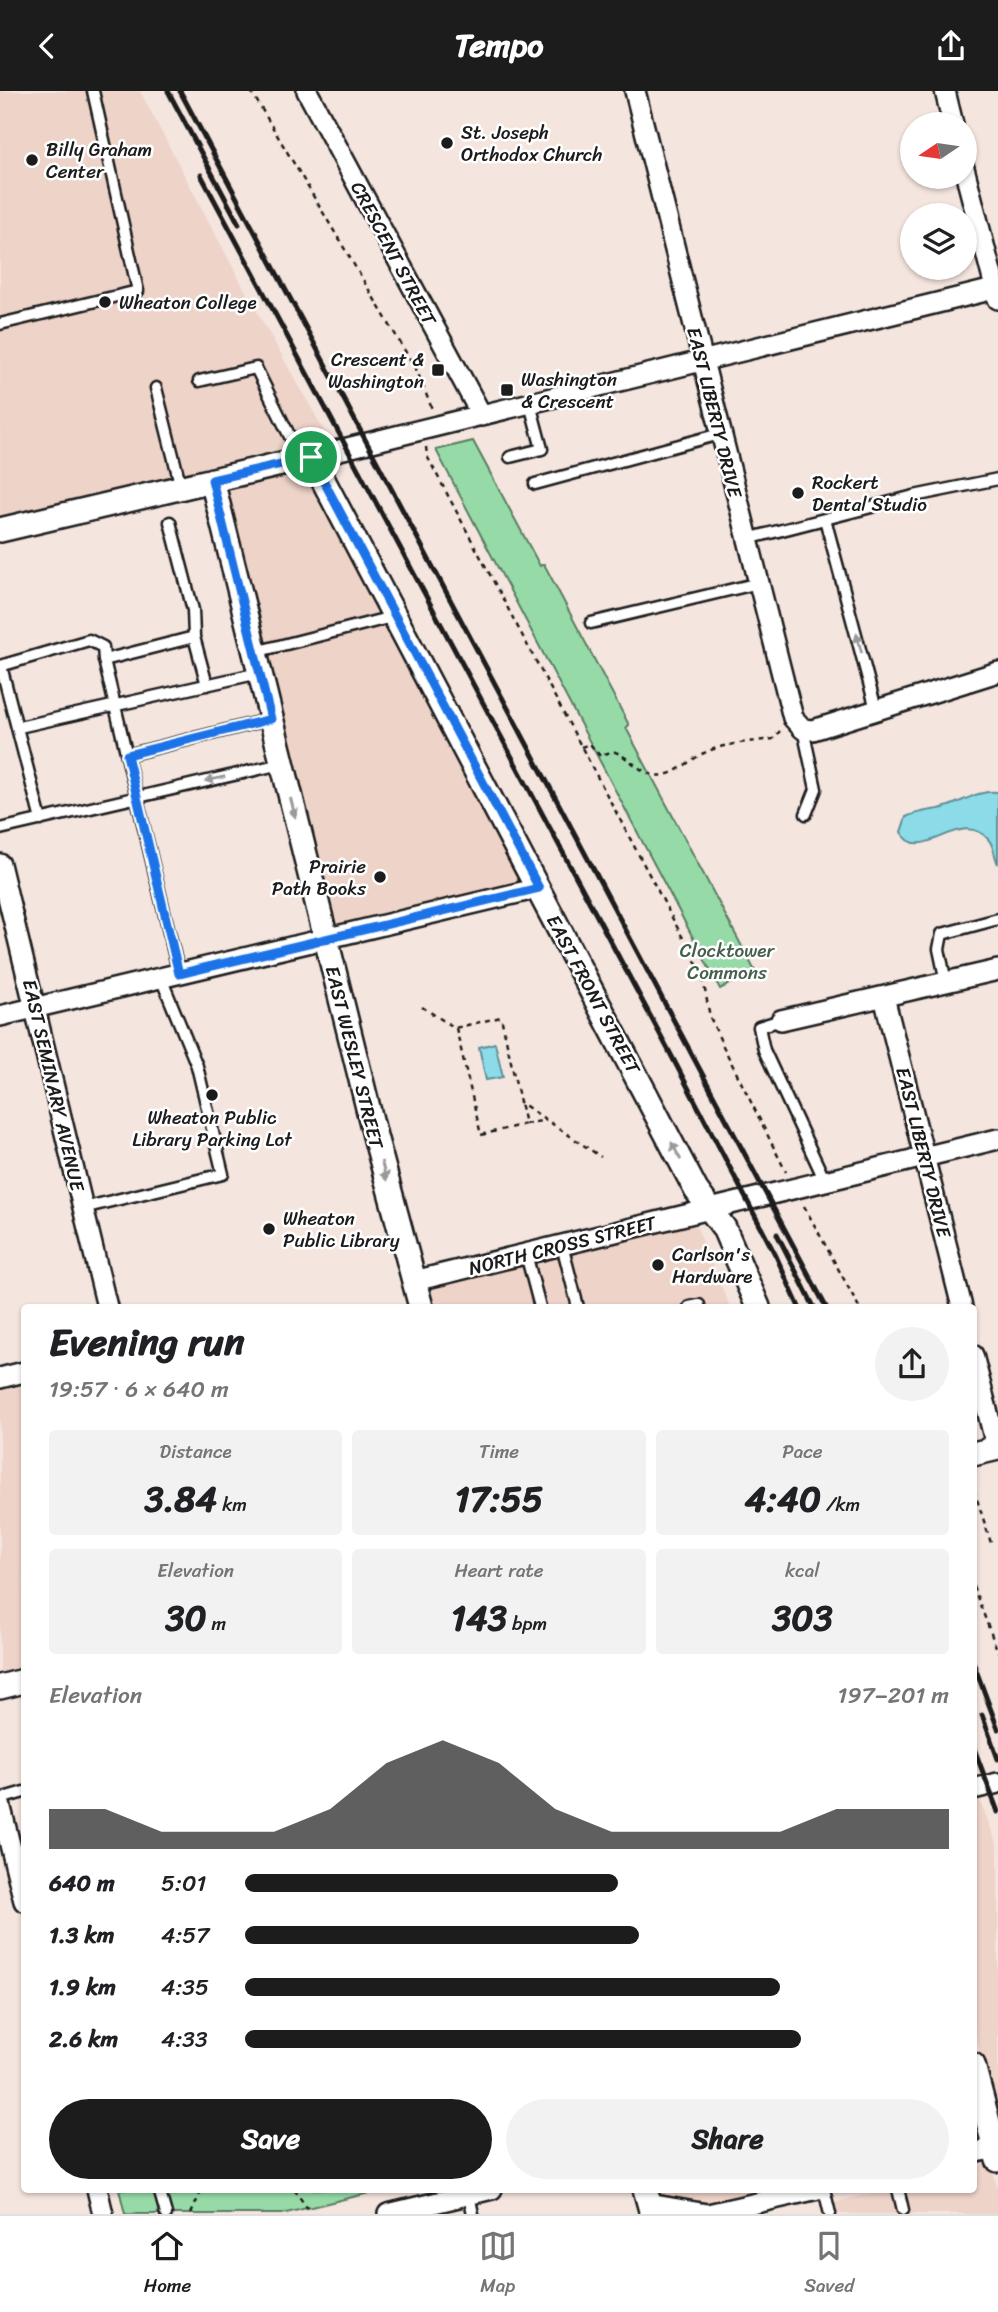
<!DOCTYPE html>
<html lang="en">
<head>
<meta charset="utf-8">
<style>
  :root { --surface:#fff; --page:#f2f2f2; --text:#202124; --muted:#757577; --line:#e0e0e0; --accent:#1c1c1c }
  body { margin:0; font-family:Sriracha,sans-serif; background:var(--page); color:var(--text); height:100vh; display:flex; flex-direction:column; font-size:26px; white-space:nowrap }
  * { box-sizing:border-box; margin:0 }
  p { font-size:23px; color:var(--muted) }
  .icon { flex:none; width:38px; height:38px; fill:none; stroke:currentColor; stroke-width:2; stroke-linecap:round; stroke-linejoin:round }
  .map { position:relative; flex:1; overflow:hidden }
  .panel { position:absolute; left:21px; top:1213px; width:956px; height:889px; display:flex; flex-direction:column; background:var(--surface); border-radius:7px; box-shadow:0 2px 5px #0004 }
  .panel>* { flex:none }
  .needle { width:46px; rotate:257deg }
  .tools { position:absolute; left:900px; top:21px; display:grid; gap:14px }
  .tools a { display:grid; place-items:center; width:77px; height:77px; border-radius:50%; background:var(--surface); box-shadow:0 2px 5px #0004; font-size:35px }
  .pin { position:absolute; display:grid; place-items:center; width:60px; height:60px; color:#fff; margin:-30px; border:4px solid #fff; border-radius:50%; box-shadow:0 2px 7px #0007 }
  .round { display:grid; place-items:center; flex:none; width:74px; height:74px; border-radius:37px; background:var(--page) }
  .overview { display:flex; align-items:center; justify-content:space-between; height:119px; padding:0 28px }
  h1 { font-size:38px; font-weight:700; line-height:52px }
  .metrics { display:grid; grid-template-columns:repeat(3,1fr); gap:10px; height:119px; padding:7px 28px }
  .metrics div { display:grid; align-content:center; border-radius:7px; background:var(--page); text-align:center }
  .metrics b { font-size:35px; font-weight:700 }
  .metrics small { font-size:19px; font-weight:400 }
  .metrics p { font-size:19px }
  .chart { height:196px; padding:14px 28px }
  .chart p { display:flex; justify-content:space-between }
  .chart svg { width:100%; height:126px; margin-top:7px; fill:var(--accent); opacity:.7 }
  .button { display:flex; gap:14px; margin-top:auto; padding:14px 28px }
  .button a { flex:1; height:80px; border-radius:42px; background:var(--accent); color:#fff; font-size:28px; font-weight:700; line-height:80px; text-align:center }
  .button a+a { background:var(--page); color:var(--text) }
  ul { padding:0 28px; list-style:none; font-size:23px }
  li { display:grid; grid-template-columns:112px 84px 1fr; align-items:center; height:52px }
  li i { height:18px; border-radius:9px; background:var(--accent) }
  header { display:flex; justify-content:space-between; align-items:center; height:91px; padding:0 28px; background:var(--accent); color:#fff; font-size:32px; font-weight:700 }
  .tabs { display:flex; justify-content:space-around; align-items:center; height:98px; border-top:2px solid var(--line); background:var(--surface); font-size:19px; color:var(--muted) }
  .tabs a { display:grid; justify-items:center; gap:4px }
  .tabs .current { color:var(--accent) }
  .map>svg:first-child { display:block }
  .built { fill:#eed3c8 }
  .green { fill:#96dba7; stroke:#597c62; stroke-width:2 }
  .water { fill:#8bdbe8; stroke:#5f8f96; stroke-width:2 }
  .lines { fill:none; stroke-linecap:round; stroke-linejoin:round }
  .service-casing { stroke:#1c1c1c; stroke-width:15 }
  .minor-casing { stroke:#1c1c1c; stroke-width:24 }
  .tertiary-casing { stroke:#1c1c1c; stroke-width:28 }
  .path { stroke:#1c1c1c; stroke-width:2.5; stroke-dasharray:5 5; stroke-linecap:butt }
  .service { stroke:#fff; stroke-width:10 }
  .minor { stroke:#fff; stroke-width:19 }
  .tertiary { stroke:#fff; stroke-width:23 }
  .rail { stroke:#1c1c1c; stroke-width:5 }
  .oneway { fill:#999 }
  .route-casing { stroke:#fff; stroke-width:14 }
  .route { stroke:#1a73e8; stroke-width:9 }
  .poi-dot { fill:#1c1c1c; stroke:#fff; stroke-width:2.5 }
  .labels { text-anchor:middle; stroke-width:5; stroke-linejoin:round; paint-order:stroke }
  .poi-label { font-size:19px; fill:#1c1c1c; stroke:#fff; text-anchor:start }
  .street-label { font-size:19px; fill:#1c1c1c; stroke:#fff }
  .park-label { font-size:19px; fill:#475f4d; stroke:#fff }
</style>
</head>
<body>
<header><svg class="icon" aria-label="back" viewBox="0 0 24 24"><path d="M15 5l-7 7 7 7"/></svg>Tempo<svg class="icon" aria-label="share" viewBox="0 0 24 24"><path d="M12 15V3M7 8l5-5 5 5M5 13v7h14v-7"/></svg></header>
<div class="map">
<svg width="998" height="2123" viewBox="0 0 998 2123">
  <rect width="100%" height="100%" fill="#f5e5df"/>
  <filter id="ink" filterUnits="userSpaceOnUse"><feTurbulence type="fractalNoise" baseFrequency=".0143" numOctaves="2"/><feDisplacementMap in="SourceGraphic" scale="14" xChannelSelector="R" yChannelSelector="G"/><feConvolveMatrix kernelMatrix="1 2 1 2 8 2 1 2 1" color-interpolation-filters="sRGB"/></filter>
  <g filter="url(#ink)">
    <path class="built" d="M0,0H140L246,201L331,352L0,427Z
      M305,377L527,793L330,839L221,397Z
      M695,1132L730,1216H429L423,1195Z
      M24,1287V1584L0,1590V1292Z
      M978,1704L998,1756V2035L973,1933V1705Z
      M990,2071L998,2100V2123H834L832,2112L886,2098H973V2076Z
      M652,2098H781L708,2115L654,2107Z"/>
    <path class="green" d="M473,350L540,475L544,473L629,634L626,637L755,880L720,898L436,359Z
      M119,2098H386L282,2123H125Z"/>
    <path class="water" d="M998,701V773C994,765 994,754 988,748C960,716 921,776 901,741L906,726C917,721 927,720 939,718C959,714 977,698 998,701Z
      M495,952L503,986L486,989L479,956Z"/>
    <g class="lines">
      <g class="service-casing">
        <path id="service" d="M0,233L138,200L93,0
          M199,290L256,277L301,368
          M156,297L181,396
          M510,366L542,358L530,313
          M535,393L720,343
          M825,428L876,618
          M170,431L193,519L194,546
          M747,448L914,405L998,388
          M591,532L759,492
          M255,561L396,525
          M104,569L179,883
          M0,575L89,549L103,556L104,569L194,546L207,594
          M1,575L41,729
          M19,636L259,582
          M803,638L816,698L806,723
          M127,664L271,628
          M0,738L281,673
          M946,891L939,858L942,843L998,828
          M781,929L759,936L764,959L825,1090
          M83,1117L223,1083L197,975L161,887
          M562,1154L578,1216
          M526,1163L540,1216
          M689,1216L699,1214
          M0,1708L24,1701
          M159,2098L166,2123
          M824,2098L830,2123
          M898,2098L903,2119
          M469,2104L473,2123"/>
      </g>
      <g class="minor-casing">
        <path id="minor" d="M307,0L482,325
          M635,0L793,627L803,638L813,639L998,581
          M945,0L953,33
          M964,77L998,208
          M311,366L998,197
          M0,773L107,1216
          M884,906L962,1216
          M0,925L539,797
          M781,929L998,879
          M414,1190L998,1048
          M973,1264L997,1358
          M0,1287L24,1281
          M973,1698L998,1692
          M0,1713L24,1810
          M973,2062L998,2056
          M97,2098L103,2123
          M649,2113L707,2123
          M388,2123L492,2098
          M708,2123L818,2098"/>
      </g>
      <g class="tertiary-casing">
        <path id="tertiary" d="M212,389L375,1045L421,1216
          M0,439L311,366L696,1099L724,1137L758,1216
          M973,1363L998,1357
          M0,1596L24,1590
          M973,1974L998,2069
          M645,2098L652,2123"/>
      </g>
      <path class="path" d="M251,0L417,280L432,318
        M426,356L427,365L702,883L710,926L723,955L786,1081
        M581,656L590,653L600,665L613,660C627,665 637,678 650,683C671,690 687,670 704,662C724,652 751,651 773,648L780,640
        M422,916L455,937L501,926L520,1011L601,1066
        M456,937L481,1044L525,1033L520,1011
        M525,1033L546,1029
        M804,1115L859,1216
        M974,1399L992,1455
        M973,1495L998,1561
        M294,2098L307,2117
        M191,2123L202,2098"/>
      <use href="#service" class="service"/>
      <use href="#minor" class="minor"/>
      <use href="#tertiary" class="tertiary"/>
      <path class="rail" d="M168,0L239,133
        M180,0L826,1216
        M201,84L669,960L776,1165L799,1216
        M777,1143L814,1216
        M973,1571L998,1638
        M982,1624L998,1668
        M973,1655L998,1721"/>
    </g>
    <defs><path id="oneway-solid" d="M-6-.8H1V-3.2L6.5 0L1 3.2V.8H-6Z" transform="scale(1.75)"/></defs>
    <g class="oneway">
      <use href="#oneway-solid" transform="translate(859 552) rotate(-105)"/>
      <use href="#oneway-solid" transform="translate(215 688) rotate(167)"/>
      <use href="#oneway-solid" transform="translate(293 717) rotate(76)"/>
      <use href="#oneway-solid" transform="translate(676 1060) rotate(-118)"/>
      <use href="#oneway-solid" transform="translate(384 1080) rotate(75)"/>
    </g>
  </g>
  <g class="lines" filter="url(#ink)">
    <g class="route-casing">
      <path id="route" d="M311,366L539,797L179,883L127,664L271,628L212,389Z"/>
    </g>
    <use href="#route" class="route"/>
  </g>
  <g class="poi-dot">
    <circle cx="447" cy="52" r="7"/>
    <circle cx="32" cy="69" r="7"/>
    <circle cx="105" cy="211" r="7"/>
    <rect x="431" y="272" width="14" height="14" rx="3.5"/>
    <rect x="500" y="292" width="14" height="14" rx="3.5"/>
    <circle cx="798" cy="402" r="7"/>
    <circle cx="380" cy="786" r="7"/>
    <circle cx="212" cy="1004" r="7"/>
    <circle cx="269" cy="1138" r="7"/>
    <circle cx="658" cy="1174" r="7"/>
  </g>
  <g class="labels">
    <g class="poi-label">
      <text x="461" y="48">St. Joseph<tspan x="461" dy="22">Orthodox Church</tspan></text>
      <text x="46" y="65">Billy Graham<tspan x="46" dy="22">Center</tspan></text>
      <text x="119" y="218">Wheaton College</text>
      <text x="424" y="275" text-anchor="end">Crescent &amp;<tspan x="424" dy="22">Washington</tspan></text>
      <text x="521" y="295">Washington<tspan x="521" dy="22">&amp; Crescent</tspan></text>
      <text x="812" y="398">Rockert<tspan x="812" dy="22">Dental Studio</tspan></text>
      <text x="366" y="782" text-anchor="end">Prairie<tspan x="366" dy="22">Path Books</tspan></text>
      <text x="212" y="1033" text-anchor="middle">Wheaton Public<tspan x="212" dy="22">Library Parking Lot</tspan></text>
      <text x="283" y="1134">Wheaton<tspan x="283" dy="22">Public Library</tspan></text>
      <text x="672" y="1170">Carlson's<tspan x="672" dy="22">Hardware</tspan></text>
    </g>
    <g class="street-label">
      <text transform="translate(394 162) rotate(62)" y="7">CRESCENT STREET</text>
      <text transform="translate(715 321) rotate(76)" y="7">EAST LIBERTY DRIVE</text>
      <text transform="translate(594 903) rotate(62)" y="7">EAST FRONT STREET</text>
      <text transform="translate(355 966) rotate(76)" y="7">EAST WESLEY STREET</text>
      <text transform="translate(54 994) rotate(77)" y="7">EAST SEMINARY AVENUE</text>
      <text transform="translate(924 1061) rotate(76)" y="7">EAST LIBERTY DRIVE</text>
      <text transform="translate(562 1154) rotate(-14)" y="7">NORTH CROSS STREET</text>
    </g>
    <g class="park-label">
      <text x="727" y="866">Clocktower<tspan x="727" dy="22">Commons</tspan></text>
    </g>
  </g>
</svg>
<div class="tools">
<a><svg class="needle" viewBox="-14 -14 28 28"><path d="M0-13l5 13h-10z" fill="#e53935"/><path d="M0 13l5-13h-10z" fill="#757577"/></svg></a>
<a><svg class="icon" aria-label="layers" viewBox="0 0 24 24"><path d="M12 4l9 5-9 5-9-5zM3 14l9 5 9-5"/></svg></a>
</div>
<div class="pin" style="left:311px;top:366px;background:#1e9e55"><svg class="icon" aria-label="arrive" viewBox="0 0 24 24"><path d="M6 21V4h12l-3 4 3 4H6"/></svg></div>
<section class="panel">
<div class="overview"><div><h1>Evening run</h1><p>19:57 · 6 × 640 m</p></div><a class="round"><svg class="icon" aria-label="share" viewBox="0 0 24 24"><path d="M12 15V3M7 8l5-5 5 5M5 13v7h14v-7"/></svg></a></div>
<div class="metrics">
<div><p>Distance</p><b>3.84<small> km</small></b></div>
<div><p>Time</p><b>17:55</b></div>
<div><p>Pace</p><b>4:40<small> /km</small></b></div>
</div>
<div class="metrics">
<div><p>Elevation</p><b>30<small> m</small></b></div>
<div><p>Heart rate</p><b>143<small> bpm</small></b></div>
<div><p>kcal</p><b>303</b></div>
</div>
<div class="chart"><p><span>Elevation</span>197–201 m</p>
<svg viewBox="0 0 160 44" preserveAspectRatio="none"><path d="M0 44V30L10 30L20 38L30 38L40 38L50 30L60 14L70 6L80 14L90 30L100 38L110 38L120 38L130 38L140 30L150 30L160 30V44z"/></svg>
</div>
<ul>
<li><b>640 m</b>5:01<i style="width:53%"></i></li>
<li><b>1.3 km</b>4:57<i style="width:56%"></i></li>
<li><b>1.9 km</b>4:35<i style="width:76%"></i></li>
<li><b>2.6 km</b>4:33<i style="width:79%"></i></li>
</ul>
<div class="button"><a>Save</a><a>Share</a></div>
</section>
</div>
<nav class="tabs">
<a class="current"><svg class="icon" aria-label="home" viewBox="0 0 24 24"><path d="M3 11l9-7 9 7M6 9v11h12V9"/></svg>Home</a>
<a><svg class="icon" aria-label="map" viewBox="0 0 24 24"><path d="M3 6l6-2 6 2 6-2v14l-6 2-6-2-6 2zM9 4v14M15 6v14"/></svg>Map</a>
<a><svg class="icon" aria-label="saved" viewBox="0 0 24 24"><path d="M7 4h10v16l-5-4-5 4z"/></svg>Saved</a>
</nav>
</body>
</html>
